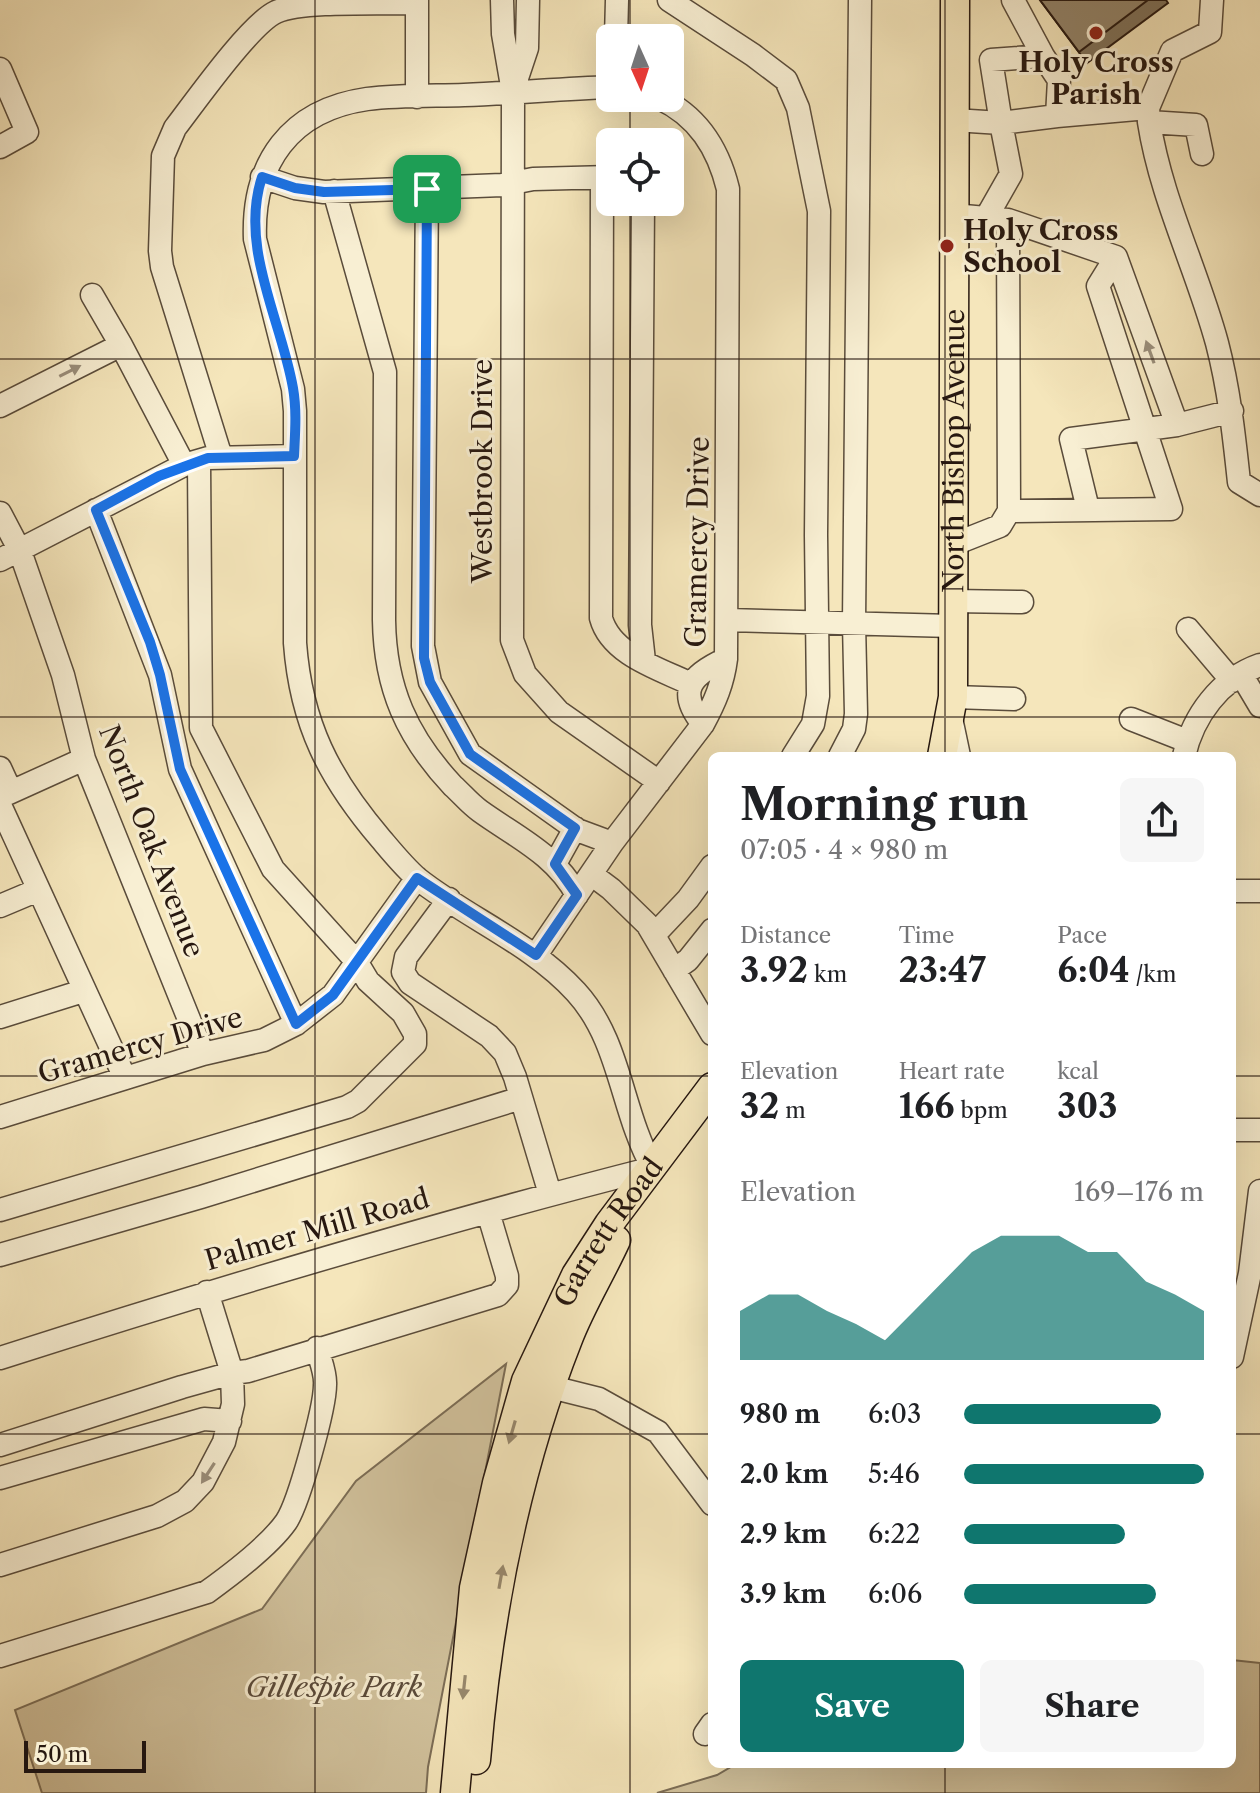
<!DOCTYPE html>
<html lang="en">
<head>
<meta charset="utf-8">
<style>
  :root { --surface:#fff; --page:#f6f6f6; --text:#202124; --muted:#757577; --accent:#0f766e }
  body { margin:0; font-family:"Libre Caslon Text",serif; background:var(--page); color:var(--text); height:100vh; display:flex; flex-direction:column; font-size:30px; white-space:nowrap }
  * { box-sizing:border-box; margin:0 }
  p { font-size:26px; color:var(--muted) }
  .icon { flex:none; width:44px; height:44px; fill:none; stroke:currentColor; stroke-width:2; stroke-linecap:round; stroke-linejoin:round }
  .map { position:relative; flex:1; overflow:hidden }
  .side { position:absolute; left:708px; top:752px; width:528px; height:1016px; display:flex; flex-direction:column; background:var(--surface); border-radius:12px; box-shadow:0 8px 32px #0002 }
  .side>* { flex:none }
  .needle { width:52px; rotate:177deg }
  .controls { position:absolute; left:596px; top:24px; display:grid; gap:16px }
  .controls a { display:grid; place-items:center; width:88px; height:88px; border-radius:12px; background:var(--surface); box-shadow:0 8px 32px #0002; font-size:40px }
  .scale { position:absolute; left:24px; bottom:20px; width:122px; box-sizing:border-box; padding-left:8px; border:4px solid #271810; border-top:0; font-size:22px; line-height:28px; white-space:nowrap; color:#271810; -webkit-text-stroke:6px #f8efd3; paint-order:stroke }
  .pin { position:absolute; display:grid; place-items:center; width:68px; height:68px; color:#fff; margin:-34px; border-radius:16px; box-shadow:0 4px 12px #0006 }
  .round { display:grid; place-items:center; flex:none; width:84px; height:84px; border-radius:12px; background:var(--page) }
  .headline { display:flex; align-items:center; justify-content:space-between; height:136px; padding:0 32px }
  h1 { font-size:44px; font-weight:700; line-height:60px }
  .metrics { display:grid; grid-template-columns:repeat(3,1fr); gap:12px; height:136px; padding:8px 32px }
  .metrics div { display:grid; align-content:center }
  .metrics b { font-size:34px; font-weight:700 }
  .metrics small { font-size:22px; font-weight:400 }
  .metrics p { font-size:22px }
  .chart { height:224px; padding:16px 32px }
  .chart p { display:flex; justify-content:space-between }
  .chart svg { width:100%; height:144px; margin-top:8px; fill:var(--accent); opacity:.7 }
  .action { display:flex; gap:16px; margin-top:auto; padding:16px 32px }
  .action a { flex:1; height:92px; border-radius:12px; background:var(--accent); color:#fff; font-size:32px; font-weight:700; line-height:92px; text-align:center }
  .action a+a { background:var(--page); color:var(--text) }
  ul { padding:0 32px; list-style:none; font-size:26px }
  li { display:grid; grid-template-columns:128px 96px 1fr; align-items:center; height:60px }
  li i { height:20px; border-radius:10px; background:var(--accent) }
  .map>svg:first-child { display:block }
  .green { fill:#d2c39e; stroke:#7c6e57; stroke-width:2 }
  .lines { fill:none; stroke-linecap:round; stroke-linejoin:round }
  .minor-casing { stroke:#5a4c3b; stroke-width:25 }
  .major-casing { stroke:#271810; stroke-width:31 }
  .minor { stroke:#f8efd3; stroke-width:22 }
  .major { stroke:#f5e6bb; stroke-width:28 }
  .wall { fill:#7e715a; stroke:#271810; stroke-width:2 }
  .building { fill:#928369; stroke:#271810; stroke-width:2 }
  .oneway { fill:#9a8e7b }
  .oneway2 { fill:#98896e }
  .route-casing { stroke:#fff; stroke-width:16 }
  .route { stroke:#1a73e8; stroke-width:10 }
  .grid { fill:none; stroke:#271810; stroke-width:2; stroke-opacity:0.55 }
  .poi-dot { fill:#8f2418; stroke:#f8efd3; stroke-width:3 }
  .labels { text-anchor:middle; stroke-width:6; stroke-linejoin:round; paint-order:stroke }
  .poi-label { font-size:28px; font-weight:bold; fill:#271810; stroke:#f8efd3 }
  .street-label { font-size:28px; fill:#271810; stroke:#f8efd3 }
  .park-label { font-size:28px; font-style:italic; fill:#5a4b3b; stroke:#f8efd3 }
</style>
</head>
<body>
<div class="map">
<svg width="1260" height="1793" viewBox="0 0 1260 1793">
  <rect width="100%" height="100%" fill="#f5e6bb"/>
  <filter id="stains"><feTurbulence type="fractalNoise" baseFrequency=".0025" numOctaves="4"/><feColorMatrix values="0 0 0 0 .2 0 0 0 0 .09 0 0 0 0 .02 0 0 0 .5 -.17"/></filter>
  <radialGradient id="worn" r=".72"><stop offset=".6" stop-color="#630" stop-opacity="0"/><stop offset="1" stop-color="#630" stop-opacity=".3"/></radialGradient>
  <path class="green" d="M506,1364L428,1767L426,1793H42L15,1710L262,1609L356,1481Z
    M1232,1660L1260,1663V1793H657L717,1775L736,1764H1232Z"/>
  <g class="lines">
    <g class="minor-casing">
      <path id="minor" d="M417,0V97
        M502,0L503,34L513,92L512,640L525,674L559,712L659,782
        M669,0L753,55L786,80L798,108L819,211L816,535L818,696L813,724L793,756
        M1013,0L1043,56
        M616,38L617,0
        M1043,56L1059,80L1057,116L1001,123L991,60Z
        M0,69L27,132L0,147
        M514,87L527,48L528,0
        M1057,116L1148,108
        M954,120L1001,123L1011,174L986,218
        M1149,122C1161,199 1197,269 1217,343C1229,389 1234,435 1239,482L1260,495
        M1202,154L1196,125L1149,122L1148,108L1172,51L1210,32L1212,0
        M262,177L295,188L324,192L502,185L533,179L610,177
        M602,178L601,618C611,655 660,669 691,684
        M427,189L423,646L430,682L470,754L577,830L612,843
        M334,191L385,372L384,620C385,688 407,737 453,786C462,794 470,804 480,811C516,837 555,854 577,895
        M643,202L640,625L644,661
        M953,215L1008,220L1009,511L1171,509L1098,286L1116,257L1177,425
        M1008,220L1116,257
        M92,295L121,345
        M0,406L121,345L184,465
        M221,457L162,267L160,251L163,156L175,128C195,102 250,24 276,12C302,0 384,4 417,3
        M1088,509L1071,439L1177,425L1232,411
        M96,510L160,675L180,769L296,1024
        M0,513L20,551L63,675L84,759L203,1054
        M952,545L1000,526L1009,511
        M0,560L184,465L208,458L294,456
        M952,601L1022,602
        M728,620L952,626
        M1188,629L1232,681
        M1241,674L1260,706
        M953,697L1014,699
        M951,718L959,756
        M1131,719L1187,741
        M703,724C675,690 693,674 726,659
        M840,756L854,729L856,714L854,623L860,0
        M1184,756C1193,716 1220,679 1260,665
        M0,768L11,792
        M0,797L84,759
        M0,805L125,1078
        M555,864L575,828
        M591,874L611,889L647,924L712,1034
        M1232,891H1260
        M449,899L406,957L403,972L410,983L489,1036L505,1053L515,1077L550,1194
        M0,906L38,890
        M654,935L688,899L712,866
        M536,955L612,843L703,724C715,702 723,683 726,659L728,189C718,148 698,116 659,98
        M674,970L688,960L712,930
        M0,1017L83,991
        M0,1117L203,1054L264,1040L296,1024L333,995L417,878
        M1232,1130H1260
        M0,1210L347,1107L358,1101L415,1044V1034L403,1013L368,981L356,961L273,869L201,728L199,461
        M0,1255L201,1197L521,1098
        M1232,1357L1250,1273L1260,1191
        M0,1358C216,1289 433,1224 653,1168C621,1112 621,1041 576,992C531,943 469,919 418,879C405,868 392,852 381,839C329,778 301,724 295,643V411L293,389L255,239C252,163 290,110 367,99C399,95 432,96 464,95C513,93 561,89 610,87
        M535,1383L599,1399L658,1432L712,1504
        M0,1445L182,1387L232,1373L248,1371L498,1295L507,1285V1276L488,1212
        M0,1478L204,1419L230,1421
        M0,1565L157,1516L185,1501L203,1482L224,1442L233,1404L232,1373L207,1292
        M0,1656L207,1592C232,1574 269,1546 286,1522C299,1503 325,1407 325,1385C326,1373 320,1360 317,1348
        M705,1734L712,1724"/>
    </g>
    <g class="major-casing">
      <g id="major">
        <path id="s1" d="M942,756L953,697L955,0"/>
        <path d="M476,1760C488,1616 515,1473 568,1339C581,1305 601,1273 616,1240"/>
        <path id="s2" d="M455,1793L474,1588L497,1483L526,1381L576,1275L609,1224L712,1087"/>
      </g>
    </g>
    <use href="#minor" class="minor"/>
    <use href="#major" class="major"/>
  </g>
  <path class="wall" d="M1040,0H1166L1168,3L1087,63Z"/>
  <path class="building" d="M1040,0H1148L1079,52Z"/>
  <defs><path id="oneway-solid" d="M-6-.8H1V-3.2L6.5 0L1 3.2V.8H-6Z" transform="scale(2)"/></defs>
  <g class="oneway">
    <use href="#oneway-solid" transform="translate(1150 352) rotate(-110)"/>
    <use href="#oneway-solid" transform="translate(70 371) rotate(-27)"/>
    <use href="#oneway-solid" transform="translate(208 1473) rotate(123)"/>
  </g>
  <g class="oneway2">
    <use href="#oneway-solid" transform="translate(512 1432) rotate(106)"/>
    <use href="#oneway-solid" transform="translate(501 1577) rotate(-80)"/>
    <use href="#oneway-solid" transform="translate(464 1687) rotate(96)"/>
  </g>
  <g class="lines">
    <g class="route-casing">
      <path id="route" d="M262,177L295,188L324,192L427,189L424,658L430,682L470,754L575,828L555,864L577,895L536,955L417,878L333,995L296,1024L180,769L160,675L150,642L96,510L159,476L208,458L294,456C295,434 297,411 293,388C281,319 239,247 262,177Z"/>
    </g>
    <use href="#route" class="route"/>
  </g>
  <path class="grid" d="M315,0V1793M630,0V38M945,0V756M630,98V142M630,202V1793M0,359H1260M0,717H1260M0,1076H712M1232,1076H1260M0,1434H712M1232,1434H1260M945,1764V1793"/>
  <g class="poi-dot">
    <circle cx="1096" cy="33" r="8"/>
    <circle cx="947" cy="246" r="8"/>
  </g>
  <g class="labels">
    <g class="poi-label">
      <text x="1096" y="72">Holy Cross<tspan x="1096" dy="32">Parish</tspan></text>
      <text x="963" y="240" text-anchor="start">Holy Cross<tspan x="963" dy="32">School</tspan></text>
    </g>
    <g class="street-label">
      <text dy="10" stroke="none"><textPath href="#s1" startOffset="306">North Bishop Avenue</textPath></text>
      <text transform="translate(482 471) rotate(-90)" y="10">Westbrook Drive</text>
      <text transform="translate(697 542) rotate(-89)" y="10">Gramercy Drive</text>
      <text transform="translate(152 841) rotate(69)" y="10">North Oak Avenue</text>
      <text transform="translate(140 1045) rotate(-16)" y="10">Gramercy Drive</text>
      <text transform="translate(317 1229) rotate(-16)" y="10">Palmer Mill Road</text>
      <text dy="10" stroke="none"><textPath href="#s2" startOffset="590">Garrett Road</textPath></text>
    </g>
    <g class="park-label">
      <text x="334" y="1697">Gillespie Park</text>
    </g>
  </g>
  <rect width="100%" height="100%" filter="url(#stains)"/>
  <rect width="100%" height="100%" fill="url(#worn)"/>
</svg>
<div class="controls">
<a><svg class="needle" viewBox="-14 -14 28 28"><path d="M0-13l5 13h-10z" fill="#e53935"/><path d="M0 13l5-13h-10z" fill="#757577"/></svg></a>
<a><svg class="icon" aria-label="locate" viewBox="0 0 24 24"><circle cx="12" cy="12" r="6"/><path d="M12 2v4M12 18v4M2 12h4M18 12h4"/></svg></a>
</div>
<div class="scale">50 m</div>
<div class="pin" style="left:427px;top:189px;background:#1e9e55"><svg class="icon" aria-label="arrive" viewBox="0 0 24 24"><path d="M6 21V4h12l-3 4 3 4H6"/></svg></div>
<section class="side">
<div class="headline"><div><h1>Morning run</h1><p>07:05 · 4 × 980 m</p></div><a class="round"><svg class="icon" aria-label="share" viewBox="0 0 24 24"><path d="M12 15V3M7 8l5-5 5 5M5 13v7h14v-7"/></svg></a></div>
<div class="metrics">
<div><p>Distance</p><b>3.92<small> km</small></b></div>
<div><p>Time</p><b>23:47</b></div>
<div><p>Pace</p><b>6:04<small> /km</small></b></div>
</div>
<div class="metrics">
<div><p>Elevation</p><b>32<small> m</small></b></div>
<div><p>Heart rate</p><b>166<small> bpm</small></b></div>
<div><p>kcal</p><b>303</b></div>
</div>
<div class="chart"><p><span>Elevation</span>169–176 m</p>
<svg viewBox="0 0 160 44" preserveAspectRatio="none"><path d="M0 44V29L10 24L20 24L30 29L40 33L50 38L60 29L70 20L80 11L90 6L100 6L110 6L120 11L130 11L140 20L150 24L160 29V44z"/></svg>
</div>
<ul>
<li><b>980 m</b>6:03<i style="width:82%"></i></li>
<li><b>2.0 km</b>5:46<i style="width:100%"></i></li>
<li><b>2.9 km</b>6:22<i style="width:67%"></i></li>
<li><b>3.9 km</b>6:06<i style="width:80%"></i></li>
</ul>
<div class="action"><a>Save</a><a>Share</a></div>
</section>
</div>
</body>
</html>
